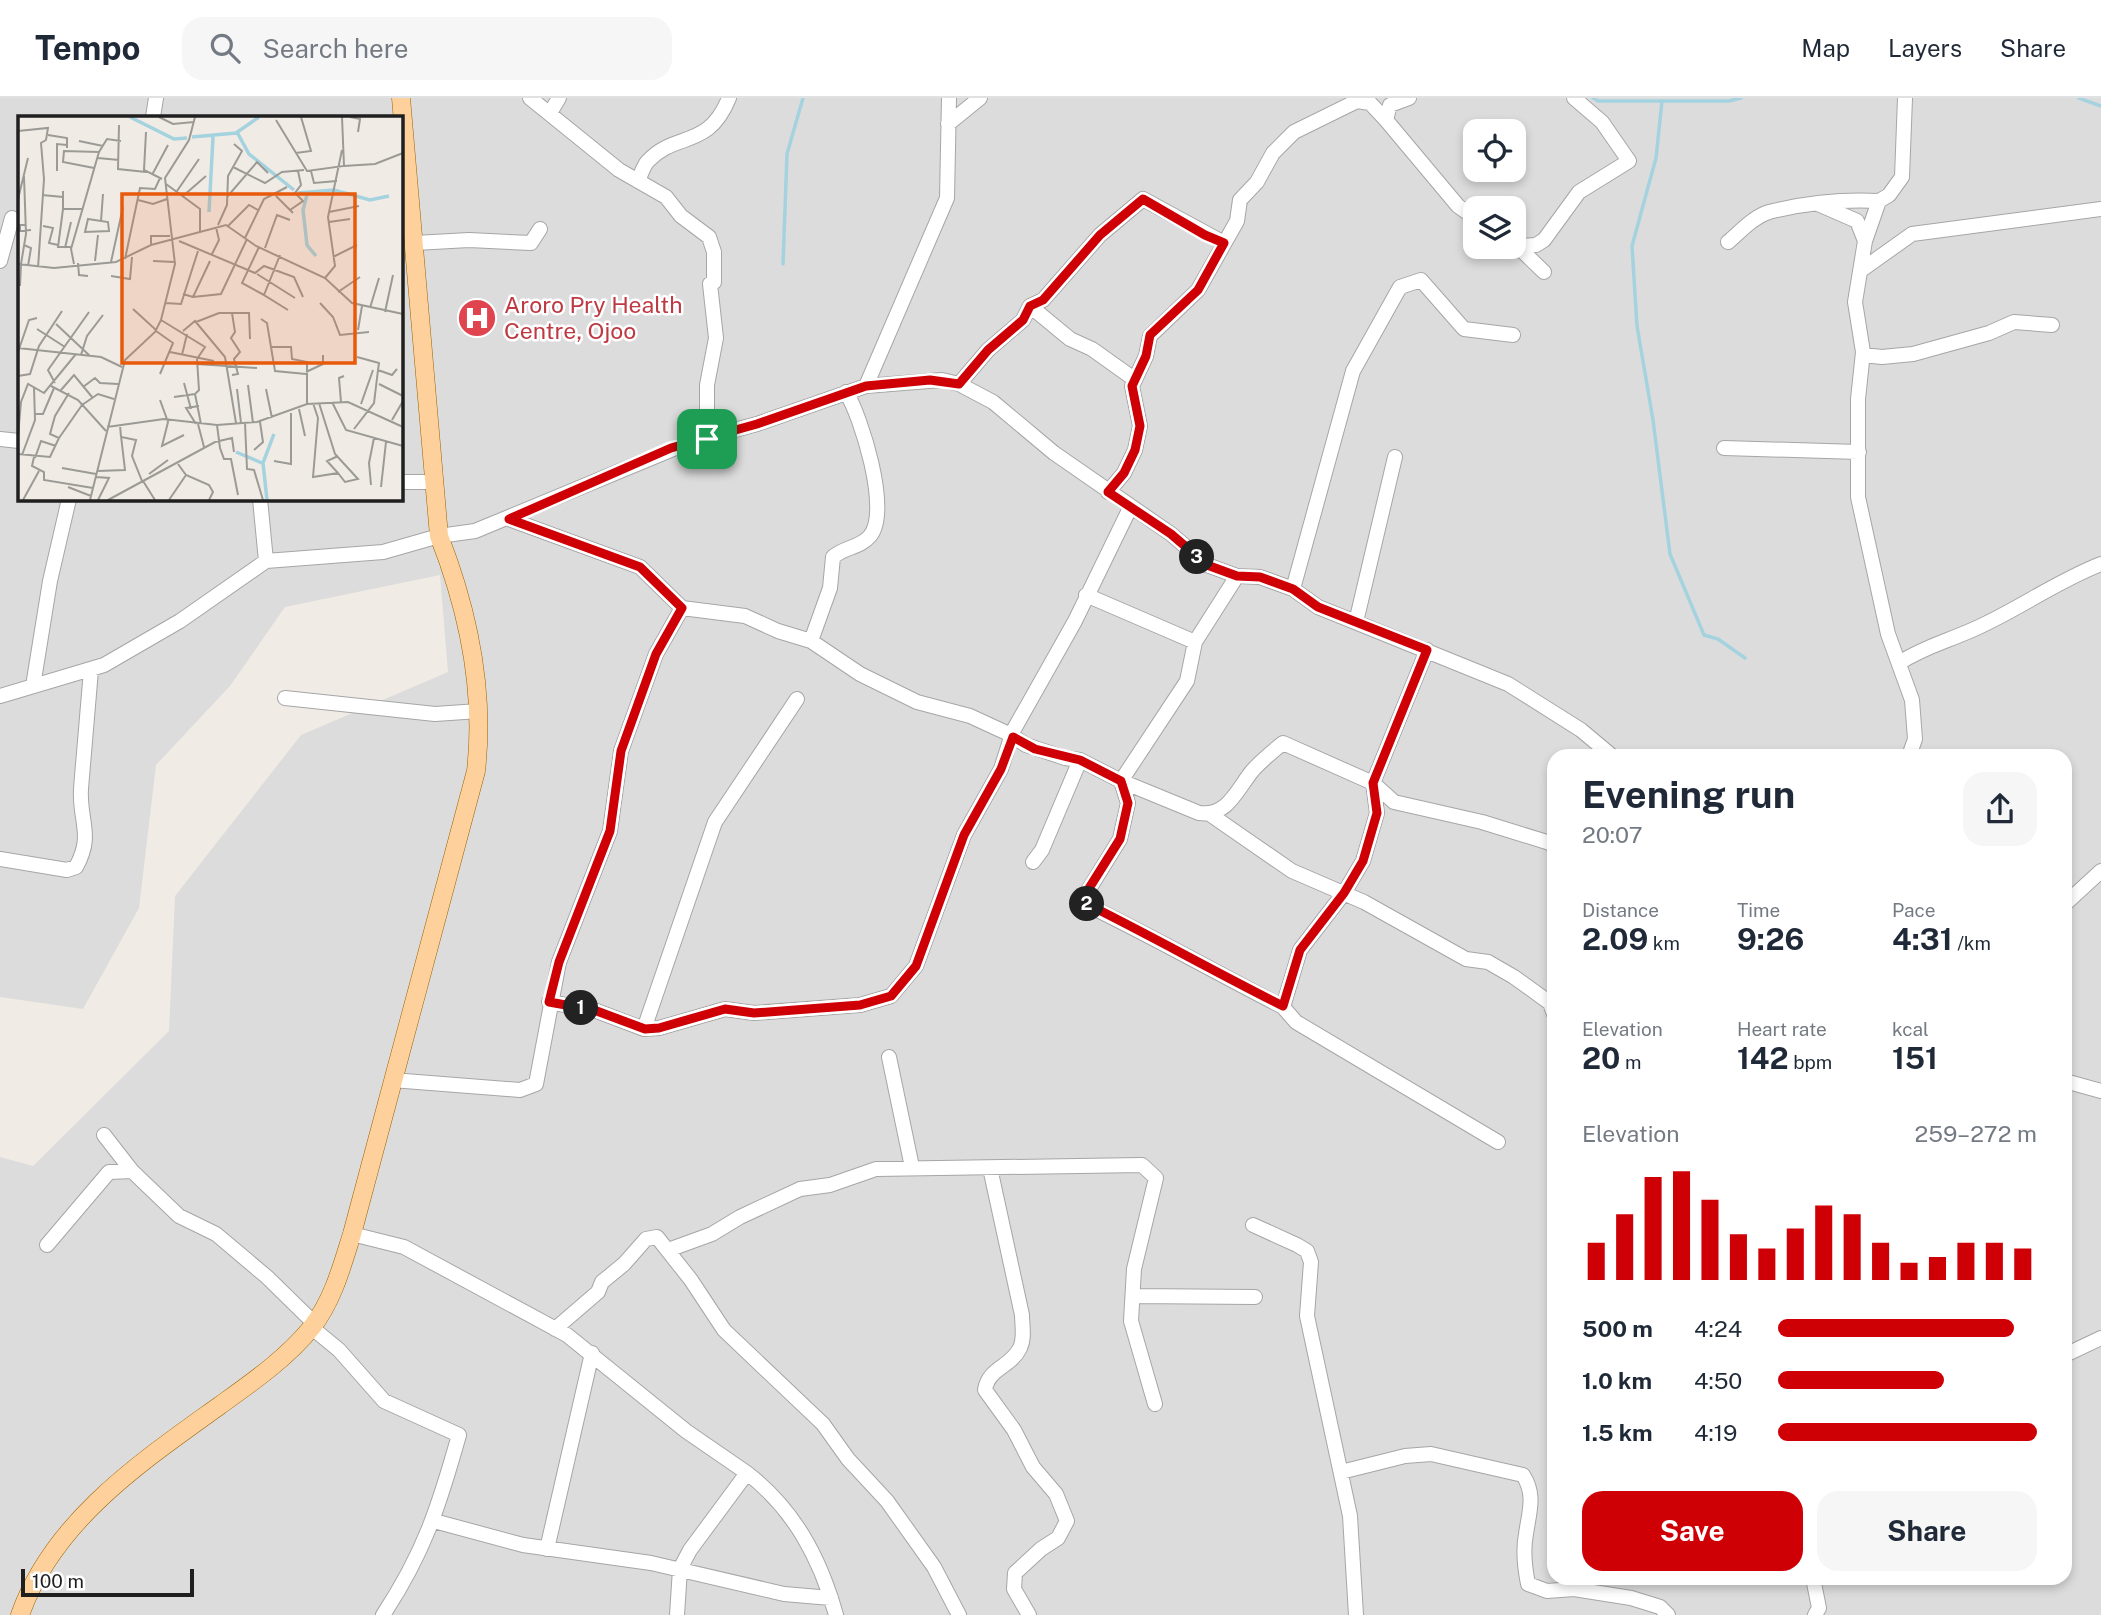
<!DOCTYPE html>
<html lang="en">
<head>
<meta charset="utf-8">
<style>
  :root { --surface:#fff; --page:#f6f6f7; --text:#1f2937; --muted:#747a83; --line:#e0e1e3; --accent:#ce0006 }
  body { margin:0; font-family:"Public Sans",sans-serif; background:var(--page); color:var(--text); height:100vh; display:flex; flex-direction:column; font-size:26px; white-space:nowrap }
  * { box-sizing:border-box; margin:0 }
  p { font-size:23px; color:var(--muted) }
  .icon { flex:none; width:38px; height:38px; fill:none; stroke:currentColor; stroke-width:2; stroke-linecap:round; stroke-linejoin:round }
  .map { position:relative; flex:1; overflow:hidden }
  .panel { position:absolute; left:1547px; top:651px; width:525px; height:836px; display:flex; flex-direction:column; background:var(--surface); border-radius:21px; box-shadow:0 4px 10px #0003 }
  .panel>* { flex:none }
  .fabs { position:absolute; left:1463px; top:21px; display:grid; gap:14px }
  .fabs a { display:grid; place-items:center; width:63px; height:63px; border-radius:14px; background:var(--surface); box-shadow:0 4px 10px #0003; font-size:35px }
  .scale { position:absolute; left:21px; bottom:18px; width:173px; box-sizing:border-box; padding-left:7px; border:4px solid #1f1f1f; border-top:0; font-size:19px; line-height:24px; white-space:nowrap; color:#1f1f1f; -webkit-text-stroke:5px #fff; paint-order:stroke }
  .pin { position:absolute; display:grid; place-items:center; width:60px; height:60px; color:#fff; margin:-30px; border-radius:14px; box-shadow:0 4px 10px #0006 }
  .km { position:absolute; width:35px; height:35px; margin:-18px; border-radius:50%; background:#222; color:#fff; font-size:19px; line-height:35px; text-align:center }
  .round { display:grid; place-items:center; flex:none; width:74px; height:74px; border-radius:21px; background:var(--page) }
  .headline { display:flex; align-items:center; justify-content:space-between; height:119px; padding:0 35px }
  h1 { font-size:38px; font-weight:700; line-height:52px }
  .metrics { display:grid; grid-template-columns:repeat(3,1fr); gap:10px; height:119px; padding:7px 35px }
  .metrics div { display:grid; align-content:center }
  .metrics b { font-size:30px; font-weight:700 }
  .metrics small { font-size:19px; font-weight:400 }
  .metrics p { font-size:19px }
  .chart { height:196px; padding:14px 35px }
  .chart p { display:flex; justify-content:space-between }
  .chart svg { width:100%; height:126px; margin-top:7px; stroke:var(--accent); stroke-width:6 }
  .button { display:flex; gap:14px; margin-top:auto; padding:14px 35px }
  .button a { flex:1; height:80px; border-radius:21px; background:var(--accent); color:#fff; font-size:28px; font-weight:700; line-height:80px; text-align:center }
  .button a+a { background:var(--page); color:var(--text) }
  ul { padding:0 35px; list-style:none; font-size:23px }
  li { display:grid; grid-template-columns:112px 84px 1fr; align-items:center; height:52px }
  li i { height:18px; border-radius:9px; background:var(--accent) }
  header { display:flex; align-items:center; gap:42px; box-sizing:border-box; height:98px; padding:0 35px; background:var(--surface); border-bottom:2px solid var(--line) }
  header strong { font-size:33px }
  nav { display:flex; gap:38px; margin-inline-start:auto; font-size:24px }
  .search { width:490px; height:63px; background:var(--page); display:flex; align-items:center; gap:18px; box-sizing:border-box; padding:0 24px; border-radius:21px; color:var(--muted); font-size:26px }
  .map>svg:first-child { display:block }
  .residential { fill:#dddcdc; fill-rule:evenodd }
  .lines { fill:none; stroke-linecap:round; stroke-linejoin:round }
  .stream { stroke:#a4d3df; stroke-width:3.5 }
  .minor-casing { stroke:#a6a6a6; stroke-width:16 }
  .major-casing { stroke:#9a6300; stroke-width:19 }
  .minor { stroke:#fff; stroke-width:14 }
  .major { stroke:#fed19c; stroke-width:18 }
  .route-casing { stroke:#fff; stroke-width:14 }
  .route { stroke:#ce0006; stroke-width:9 }
  .labels { text-anchor:middle; stroke-width:5; stroke-linejoin:round; paint-order:stroke }
  .health-label { font-size:23px; fill:#be3a42; stroke:#fff; text-anchor:start }
  .inset-river { fill:none; stroke:#a4d3df; stroke-width:3.5 }
  .inset-road { fill:none; stroke:#9c9a96; stroke-width:2 }
  .view { fill:#e8590c; fill-opacity:0.15; stroke:#e8590c; stroke-width:3.5 }
  .inset-edge { fill:none; stroke:#1f1f1f; stroke-width:3.5 }
</style>
</head>
<body>
<header>
<strong>Tempo</strong>
<div class="search"><svg class="icon" aria-label="search" viewBox="0 0 24 24"><circle cx="10" cy="10" r="6"/><path d="M15 15l6 6"/></svg>Search here</div>
<nav><a>Map</a><a>Layers</a><a>Share</a></nav>
</header>
<div class="map">
<svg width="2101" height="1517" viewBox="0 0 2101 1517">
  <rect width="100%" height="100%" fill="#f0ece5"/>
  <path class="residential" d="M0,0H2101V1517H0V1059L33,1068L169,933L175,798L301,637L448,574L440,477L285,509L230,588L156,667L139,810L83,911L0,899ZM19,19H401V401H19ZM1475,33H1514V72H1475ZM1475,110H1514V149H1475ZM1554,658H2065V1480H1554Z"/>
  <g class="lines">
    <path class="stream" d="M1593,0L1598,3H1729L1741,0
      M2079,0L2101,8
      M1662,3L1656,60L1632,148L1637,228L1653,322L1670,456L1704,537L1718,541L1745,560
      M783,166L787,56L803,0"/>
    <g class="minor-casing">
      <path id="minor" d="M530,0L619,72L666,99L681,118L709,139L714,154V184L710,186L716,240L707,287V341
        M1905,0L1902,79L1889,97L1879,103L1865,143L1855,204L1863,254L1858,301V399L1888,536L1912,602L1915,641L1909,658
        M550,15L559,0
        M153,19L156,0
        M1386,22L1458,108L1475,120
        M948,26L980,0
        M638,83C641,77 643,68 648,63C676,33 708,52 729,0
        M1818,106L1857,123L1865,143
        M1728,144C1740,134 1753,119 1769,114C1805,105 1841,101 1879,103
        M415,145L469,142L531,145L540,131
        M1515,146L1544,174
        M1518,148L1536,147L1544,142L1579,94L1629,63L1602,24L1574,0
        M0,163L12,120
        M1860,173L1912,136L2101,111
        M1030,208L1070,241L1092,251L1134,281
        M1863,257L1882,259L1913,256L1989,235L2014,224L2052,227
        M959,286L988,252L1023,222L1030,208L1043,202L1100,137L1143,101L1224,145
        M866,288L947,100L949,0
        M0,341L19,343
        M1724,350L1859,354
        M401,384H430L435,379
        M1108,394L1124,375L1135,352L1140,328L1132,288L1146,258L1150,238L1198,192L1237,123L1240,102L1257,84L1273,55L1294,34L1357,3L1370,5L1386,22L1390,7L1409,0
        M260,401L266,463
        M509,421L640,469L682,510L745,518L778,533L811,543L860,576L917,604L970,618L1009,636L1026,647L1065,660L1080,662L1121,683L1199,715C1228,719 1237,691 1253,672C1262,662 1273,653 1283,645L1373,685L1394,704L1482,724L1550,745L1554,749
        M1237,478L1195,544L1187,583L1121,683L1128,705L1120,741L1081,804C1150,837 1215,874 1283,909
        M1293,491L1353,273L1400,189L1421,182L1464,231L1513,237
        M1086,497L1195,544
        M1356,524L1395,359
        M811,543L830,490L833,459C844,449 860,450 870,438C891,413 861,318 846,294
        M1427,552L1373,685L1377,715L1363,763L1344,795L1300,852L1283,909L1296,924L1498,1044
        M1899,565C1924,549 1945,544 1972,532C2016,513 2055,484 2101,466
        M33,588L50,483L69,401
        M0,598L104,567L180,523L266,463L383,454L439,438L475,433L690,344L757,326L866,288L942,282L959,286L993,304L1054,355L1171,436L1207,467L1237,478L1260,479L1293,491L1318,509L1508,586L1581,632L1612,658
        M285,600L435,616L479,613
        M1211,717L1292,773L1364,804L1466,861L1488,864L1514,879L1550,905L1554,916
        M0,761L67,772L76,769C94,737 79,723 81,691C84,651 88,611 91,572
        M1033,764L1042,752L1080,662
        M2065,806L2101,773
        M549,904L594,912L644,931L715,724L797,601
        M644,931L659,930L725,911L754,915L860,907L891,898L916,868L964,737L1001,671L1013,633L1075,523L1130,410
        M889,959L912,1069
        M392,982L520,992L536,986L559,864L610,733L621,653L656,556L682,510
        M2065,983L2101,993
        M104,1037L132,1073L179,1118L216,1136L267,1179L314,1225
        M990,1070L1022,1217C1022,1228 1025,1240 1020,1250C1011,1269 988,1270 985,1292L1014,1332L1033,1369L1056,1396L1067,1423L1058,1440L1041,1451L1015,1475L1014,1491L1029,1517
        M1253,1127L1297,1147L1307,1153L1311,1164L1307,1218L1350,1418L1356,1517
        M352,1136L404,1149L567,1237L686,1333L747,1375L690,1452L680,1471L677,1517
        M47,1147L109,1074L132,1073
        M668,1152L712,1136L740,1119L800,1091L830,1087L876,1071L1142,1067L1156,1080L1134,1171L1131,1223L1155,1306
        M1133,1198L1255,1199
        M311,1229L339,1252L384,1303L459,1337C439,1408 424,1455 383,1517
        M555,1231L598,1194L602,1184L624,1166L646,1141L657,1139L691,1182L724,1232L823,1326L848,1361L887,1403L934,1469L959,1517
        M2065,1257L2101,1240
        M1341,1374L1405,1358L1431,1356L1523,1377C1536,1397 1529,1414 1526,1436C1523,1451 1525,1471 1528,1486L1547,1493L1574,1491L1631,1500L1660,1509L1668,1517
        M747,1375C794,1411 820,1460 836,1517
        M434,1423L523,1447L651,1465L784,1496L831,1500
        M547,1451L592,1255
        M1813,1480L1819,1510L1815,1517"/>
    </g>
    <g class="major-casing">
      <path id="major" d="M20,1517C53,1423 141,1364 219,1308C251,1285 286,1261 312,1229C333,1202 342,1168 352,1136L476,673C485,593 468,512 439,438L401,0"/>
    </g>
    <use href="#minor" class="minor"/>
    <use href="#major" class="major"/>
  </g>
  <g class="lines">
    <g class="route-casing">
      <path id="route" d="M1143,101L1205,137L1224,145L1198,192L1150,237L1146,258L1132,288L1140,328L1135,352L1124,375L1108,394L1171,436L1207,467L1237,478L1260,479L1293,491L1318,509L1427,552L1373,685L1377,715L1363,763L1344,795L1300,852L1283,908C1215,874 1150,837 1081,803L1120,741L1128,705L1121,683L1080,662L1035,651L1013,639L1001,671L964,737L916,868L891,898L860,907L754,915L725,911L659,930L645,931L594,912L549,904L559,864L610,733L621,653L656,556L682,510L640,469L509,421L671,350L757,326L866,288L930,282L959,286L988,252L1023,222L1030,208L1043,202L1100,137Z"/>
    </g>
    <use href="#route" class="route"/>
  </g>
  <defs>
    <g id="hospital-disc" transform="scale(2.0125)"><circle r="9.5" fill="#e0444e" stroke="#fff"/><path d="M-5-5h3v3.5h4V-5h3V5h-3V1.5h-4V5h-3Z" fill="#fff"/></g>
  </defs>
  <g fill-rule="evenodd">
    <use href="#hospital-disc" x="477" y="220"/>
  </g>
  <g class="labels">
    <g class="health-label">
      <text x="504" y="215">Aroro Pry Health<tspan x="504" dy="26">Centre, Ojoo</tspan></text>
    </g>
  </g>
  <g transform="translate(18 18)">
    <rect width="385" height="385" fill="#f0ece5"/>
    <path class="inset-river" d="M112,1L156,23L169,22M219,16L231,38L276,74M174,21L218,17L241,1M280,77L316,74L352,84L371,80M289,79L285,94L289,129L298,140M191,96L195,21M218,336L244,347M249,384L245,347L256,318"/>
    <path class="inset-road" d="M141,1L155,8L176,6M332,1L342,3L340,16M258,4L289,55L326,50L324,1M101,9L100,53L128,56M0,15L30,12L28,24L23,27L26,63L20,152M128,16L126,54L144,63M30,19L49,22V32M61,25L85,30M278,37L293,35L283,1M80,42L101,44M326,50L357,48L385,37M215,51L247,67L264,56L286,54M76,52L45,46L46,35L81,36M39,55V28L49,29M293,55L296,67L319,65M134,59L150,29M148,68L182,93V116M45,75V93H65M159,75L181,43M24,79L45,81M165,80L188,60M258,80L275,97M209,81L239,46L250,57M0,83L10,42M120,84L135,88L149,83M45,93L40,131H54M272,94L285,85L277,77L283,69L280,55M311,96L341,90M70,103L90,106L91,115L67,116ZM83,105L85,78M311,106L332,103M7,109H2V115L13,114M200,109L209,89L210,60L224,35L216,28M25,110L35,112L31,127L40,129M210,110L231,89L240,94M227,122L246,83L269,71M161,125L237,157L246,150L276,161L285,181M6,129L13,132L10,150M133,129V120H152M241,131L224,167L246,179M47,132L53,106M247,132L259,99L272,104M194,138L201,124L198,111M262,139L246,179L270,194M315,141L339,129M107,143L122,72L137,73L142,62M77,145L80,119M135,145L157,146M93,146L105,91M60,147L61,159L70,160M0,148L36,152L98,146L133,129L208,109L238,130L307,162L334,187L385,198M3,148L8,118L6,60M56,148L53,133L81,36L89,23L103,25M239,158L277,182M93,160L112,163L114,141M307,162L317,150L310,101L324,34M2,170L3,148M320,176L342,161M165,178L175,181L192,145M175,181L203,178L229,123M147,187L163,188L180,135M302,187L315,201L322,219L351,216M352,192L361,162M115,193L138,214M367,196L375,159M214,197L217,216L213,222L222,236L216,243L220,258L214,259M243,203L249,207L257,255L288,258M143,204L187,231L179,243L181,274L177,278L183,308M178,206L201,197H231L232,223M38,208L72,240M19,213L47,231M340,214L344,190M138,215L155,227L142,258M165,215L177,205L207,241L218,307M253,231H273L274,243L289,246V288M0,232L83,241L104,251M0,236L11,204L19,202M152,236L196,245M63,239L69,220L85,199M164,239L169,218M339,241L361,247L360,254L374,259L379,253M179,248L239,252M288,256L305,248V239M0,260L12,258L21,230L44,195M37,267L30,254L71,196M166,267L173,293M361,268L385,280M230,269L235,307M33,270L60,284L88,315M65,271L77,262L82,267L100,268M219,273L223,307M248,273L254,302M43,274L56,259L74,281M156,281L177,278M142,284L150,306L144,330L166,319M314,286L328,314L385,330M323,286L321,262L326,260M295,287L300,302L295,361L320,357L309,345L320,340M301,287L317,338L340,363L327,366L320,357M343,288L355,254M64,289L80,278L96,283M281,293L287,320M16,298H25L36,272M374,304L385,285M227,307L229,353L236,354L245,384M178,308L168,292L181,290M180,308L186,331M102,309L103,321L118,324L114,340L124,365M199,309L202,332L206,343H213L220,379M89,311L146,303L199,309L239,306L289,288L330,286L385,311M336,313L356,287L360,254M0,320L3,286L10,268L26,277L58,238M41,322L64,289M236,334L245,326L242,306M0,338L32,341L41,322L32,318L37,300L51,277M4,339L17,304L16,271M16,341L14,350L26,356V364L75,372M17,342L23,325L38,330M256,345L273,348V297M160,348L168,359L191,369L195,376L191,384M44,352L78,358M79,355L107,354L103,320M131,358L150,344M78,361L91,362L80,384M125,365L137,384M353,369L351,347L356,322M50,371L73,380M363,371L368,326M5,384L21,355M72,384L107,244L137,216L143,204L157,148L147,62L171,24L177,1M90,384L197,326L214,322L216,336M151,384L168,359"/>
    <path class="view" d="M104,78H337V247H104Z"/>
    <rect width="385" height="385" class="inset-edge"/>
  </g>
</svg>
<div class="fabs">
<a><svg class="icon" aria-label="locate" viewBox="0 0 24 24"><circle cx="12" cy="12" r="6"/><path d="M12 2v4M12 18v4M2 12h4M18 12h4"/></svg></a>
<a><svg class="icon" aria-label="layers" viewBox="0 0 24 24"><path d="M12 4l9 5-9 5-9-5zM3 14l9 5 9-5"/></svg></a>
</div>
<div class="scale">100 m</div>
<div class="pin" style="left:707px;top:341px;background:#1e9e55"><svg class="icon" aria-label="arrive" viewBox="0 0 24 24"><path d="M6 21V4h12l-3 4 3 4H6"/></svg></div>
<b class="km" style="left:581px;top:910px">1</b>
<b class="km" style="left:1087px;top:806px">2</b>
<b class="km" style="left:1197px;top:459px">3</b>
<section class="panel">
<div class="headline"><div><h1>Evening run</h1><p>20:07</p></div><a class="round"><svg class="icon" aria-label="share" viewBox="0 0 24 24"><path d="M12 15V3M7 8l5-5 5 5M5 13v7h14v-7"/></svg></a></div>
<div class="metrics">
<div><p>Distance</p><b>2.09<small> km</small></b></div>
<div><p>Time</p><b>9:26</b></div>
<div><p>Pace</p><b>4:31<small> /km</small></b></div>
</div>
<div class="metrics">
<div><p>Elevation</p><b>20<small> m</small></b></div>
<div><p>Heart rate</p><b>142<small> bpm</small></b></div>
<div><p>kcal</p><b>151</b></div>
</div>
<div class="chart"><p><span>Elevation</span>259–272 m</p>
<svg viewBox="0 0 160 44" preserveAspectRatio="none"><path d="M5 44V31M15 44V21M25 44V8M35 44V6M45 44V16M55 44V28M65 44V33M75 44V26M85 44V18M95 44V21M105 44V31M115 44V38M125 44V36M135 44V31M145 44V31M155 44V33"/></svg>
</div>
<ul>
<li><b>500 m</b>4:24<i style="width:91%"></i></li>
<li><b>1.0 km</b>4:50<i style="width:64%"></i></li>
<li><b>1.5 km</b>4:19<i style="width:100%"></i></li>
</ul>
<div class="button"><a>Save</a><a>Share</a></div>
</section>
</div>
</body>
</html>
